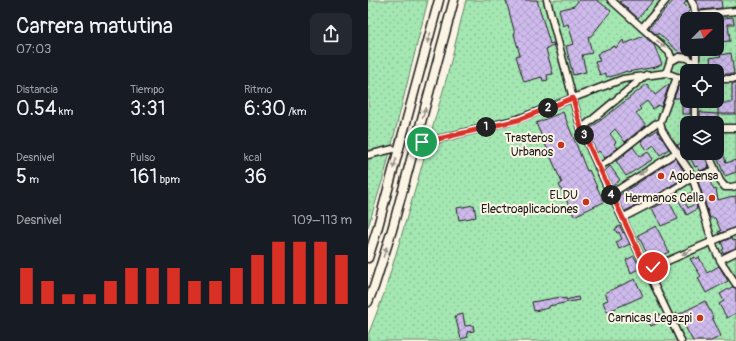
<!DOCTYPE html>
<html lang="es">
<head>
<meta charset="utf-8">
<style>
  :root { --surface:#171b24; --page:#242831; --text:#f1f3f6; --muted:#9ea1a6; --accent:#d93025 }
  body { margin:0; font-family:Pangolin,sans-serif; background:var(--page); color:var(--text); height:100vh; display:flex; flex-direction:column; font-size:15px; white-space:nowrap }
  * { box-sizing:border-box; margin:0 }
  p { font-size:13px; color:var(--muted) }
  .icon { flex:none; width:22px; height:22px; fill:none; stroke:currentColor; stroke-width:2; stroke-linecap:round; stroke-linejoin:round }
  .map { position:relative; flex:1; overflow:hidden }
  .drawer { display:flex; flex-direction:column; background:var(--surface); width:368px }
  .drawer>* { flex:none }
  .needle { width:26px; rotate:66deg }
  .tools { position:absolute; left:312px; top:12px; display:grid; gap:8px }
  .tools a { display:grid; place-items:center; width:44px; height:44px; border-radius:8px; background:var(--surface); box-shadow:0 4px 16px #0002; font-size:20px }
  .pin { position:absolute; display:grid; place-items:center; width:34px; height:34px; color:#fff; margin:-17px; border:2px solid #fff; border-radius:50%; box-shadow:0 1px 4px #0007 }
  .km { position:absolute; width:20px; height:20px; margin:-10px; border-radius:50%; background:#222; color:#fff; font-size:11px; line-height:20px; text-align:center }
  .round { display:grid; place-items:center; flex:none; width:42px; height:42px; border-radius:8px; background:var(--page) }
  .headline { display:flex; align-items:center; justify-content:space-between; height:68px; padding:0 16px }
  h1 { font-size:22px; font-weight:600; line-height:30px }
  .metrics { display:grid; grid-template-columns:repeat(3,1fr); gap:6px; height:68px; padding:4px 16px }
  .metrics div { display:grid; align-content:center }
  .metrics b { font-size:20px; font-weight:600 }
  .metrics small { font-size:11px; font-weight:400 }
  .metrics p { font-size:11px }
  .chart { height:112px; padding:8px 16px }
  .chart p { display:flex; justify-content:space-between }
  .chart svg { width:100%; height:72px; margin-top:4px; stroke:var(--accent); stroke-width:6 }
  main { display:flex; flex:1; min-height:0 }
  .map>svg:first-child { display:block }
  .grass { fill:url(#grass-dots); stroke:#608267; fill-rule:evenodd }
  .building { fill:url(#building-cross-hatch); stroke:#1c1c1c }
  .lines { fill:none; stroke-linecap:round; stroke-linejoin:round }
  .minor-tunnel { stroke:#dad4c7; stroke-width:6; stroke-dasharray:6 3; stroke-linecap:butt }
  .minor-casing { stroke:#1c1c1c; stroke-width:9 }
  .highway-casing { stroke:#1c1c1c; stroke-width:11 }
  .minor { stroke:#fcf5e5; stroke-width:6 }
  .highway { stroke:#fcf5e5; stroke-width:8 }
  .oneway { fill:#97938b }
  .route-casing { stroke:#fff; stroke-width:8 }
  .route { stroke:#d93025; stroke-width:5 }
  .poi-dot { fill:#c8321e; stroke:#fcf5e5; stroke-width:1.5 }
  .labels { text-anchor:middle; stroke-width:4; stroke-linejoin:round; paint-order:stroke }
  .poi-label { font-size:12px; fill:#1c1c1c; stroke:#fcf5e5; text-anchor:end }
</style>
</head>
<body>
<main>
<section class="drawer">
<div class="headline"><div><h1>Carrera matutina</h1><p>07:03</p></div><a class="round"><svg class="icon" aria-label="share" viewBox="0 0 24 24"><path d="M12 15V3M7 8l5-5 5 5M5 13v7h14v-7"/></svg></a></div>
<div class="metrics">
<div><p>Distancia</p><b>0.54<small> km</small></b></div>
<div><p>Tiempo</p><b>3:31</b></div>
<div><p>Ritmo</p><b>6:30<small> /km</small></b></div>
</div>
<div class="metrics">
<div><p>Desnivel</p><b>5<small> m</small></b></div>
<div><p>Pulso</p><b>161<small> bpm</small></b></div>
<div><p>kcal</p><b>36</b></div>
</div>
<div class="chart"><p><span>Desnivel</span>109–113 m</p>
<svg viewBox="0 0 160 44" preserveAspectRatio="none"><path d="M5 44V22M15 44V30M25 44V38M35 44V38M45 44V30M55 44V22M65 44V22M75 44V22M85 44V30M95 44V30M105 44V22M115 44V14M125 44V6M135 44V6M145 44V6M155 44V14"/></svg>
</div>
</section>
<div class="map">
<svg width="368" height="341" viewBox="0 0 368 341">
  <defs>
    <pattern id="grass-dots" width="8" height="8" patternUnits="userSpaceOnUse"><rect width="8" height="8" fill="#a4e7b2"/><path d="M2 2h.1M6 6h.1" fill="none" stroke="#8dc698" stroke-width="1.8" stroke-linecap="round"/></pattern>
    <pattern id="building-cross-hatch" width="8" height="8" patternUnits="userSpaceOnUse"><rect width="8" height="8" fill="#cebbec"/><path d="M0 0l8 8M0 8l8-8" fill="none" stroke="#b0a0ca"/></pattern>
  </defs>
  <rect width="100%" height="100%" fill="#fcf5e5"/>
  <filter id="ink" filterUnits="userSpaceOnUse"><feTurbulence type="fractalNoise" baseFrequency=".025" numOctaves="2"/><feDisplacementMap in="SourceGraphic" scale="8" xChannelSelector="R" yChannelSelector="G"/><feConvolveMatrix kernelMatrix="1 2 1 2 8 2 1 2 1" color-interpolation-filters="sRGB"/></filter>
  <g filter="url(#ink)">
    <path class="grass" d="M0,0H60L17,172L0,227Z
      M98,0H368V341H0V335L16,294L47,190L80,73ZM319,19H349V49H319ZM319,71H349V101H319ZM319,123H349V153H319Z"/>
    <path class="building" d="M138,0H169L182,44L185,43L186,46L178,49L185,74L179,75L180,80L175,81L174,77L156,82L148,56L152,55L146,34H147Z
      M211,0H229L243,11L228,30L223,36L220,37L224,53L214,55L218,72L205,75L198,46L206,44L200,24L195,26L191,10L206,6Z
      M254,0H286L270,18L252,2Z
      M306,0H319V1L316,4L322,10L318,14L323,19H319V25L317,28L319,30V49H322L318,53H312L290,33L289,35L281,28Z
      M328,0H353L354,8L332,10Z
      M365,17L366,24H360L362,41L349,42V19Z
      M276,36L286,45L294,64L288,67L259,72V71L242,77L241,76L239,77L237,73L232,75L227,62L232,61L229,54L232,53V52L247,46L248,48L255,40L256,44Z
      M363,53L366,74H355L354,71L349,72L344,71L342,58L353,56L352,55Z
      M312,82H319V101H322V114H314V100L313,98H306Z
      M279,84L287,95L301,84V85L293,107L290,105L285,109L279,101L271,107L273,109L268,113L278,125L257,142L247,129L242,134L248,142L246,144L250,148L237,158L231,151L229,153L219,131Z
      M364,84H368V114H350V103H364Z
      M195,112L219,171L221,170L236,202L206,216L191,185L194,183L168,123Z
      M332,112H334V113L350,114V123H332Z
      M289,130L301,149L292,155L286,145L279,150L273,141Z
      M319,141V153H336L341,167L332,171L330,166L327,167L323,159L320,160L317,157L315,149L313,150L309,145Z
      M353,146L358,163L368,160V172L357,176L347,153H349V148Z
      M265,147L272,157L280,152L285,159L258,176L248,161L257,155L256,154Z
      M307,158L319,176L287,196L257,211H256L249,197Z
      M242,166L252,180L244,186L237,171Z
      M340,178L346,190L348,189L350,200L365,196V197L368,196V227L350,234V232L353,231L347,218H342L330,181Z
      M309,192L313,198L324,192L325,195L316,200L320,208L328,203L329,209L319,215L307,194Z
      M301,201L310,219L293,226L284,208Z
      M106,205L108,217L91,220L89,208Z
      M252,226L255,233L256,232L262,244L251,249L248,242L254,239L251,232L249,233L247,229Z
      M288,226L301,252L286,259L281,258L270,235Z
      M363,238L365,241L368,240V248L355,253L354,250L356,249L353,242Z
      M266,256L272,268L263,273L258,260Z
      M327,257L328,259L331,257L339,273L351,266L360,281L338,293L330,278L333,276L322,259Z
      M267,279L275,296L239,312L235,302L240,300L237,293Z
      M364,287L368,288V313L359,318L351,304L356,301L352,294Z
      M193,297L194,299L198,298V300L210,297L211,300L181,306V308L166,311L164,302Z
      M337,301L345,317H344L353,336L343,341H325L314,321H313L312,319H310L308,313L311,314Z
      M291,313L294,321L283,326L280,321L288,318L286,315Z
      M95,314L97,326L105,325L106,331L99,332L100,337L93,339L87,316Z"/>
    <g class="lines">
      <path class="minor-tunnel" d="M29,148L51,142"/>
      <g class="minor-casing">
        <path id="minor" d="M179,0L213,129L237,182L313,341
          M243,0L301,52L303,57L302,62
          M323,0L326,6L328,19
          M328,15L368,11
          M274,28L298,0
          M328,49V66
          M309,77L292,123L294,130L300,140L323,173L346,247L352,260L368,284
          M319,78L309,77L298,73L302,62L311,57L320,58L328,66V71
          M349,79H368
          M327,101V123
          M349,128H368
          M213,129L278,75
          M54,142L70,139L150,119L255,79L298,73
          M340,153L352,181L357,187H364L368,186
          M0,155L25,149
          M230,167L239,162L287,124L292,123
          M243,194L309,152
          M254,218L289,200L319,181L347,170
          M352,260L368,252
          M279,270L368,231"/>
      </g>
      <g class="highway-casing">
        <path id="highway" d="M0,258L9,230L71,0
          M0,302L6,287L24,230L86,0"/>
      </g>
      <use href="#minor" class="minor"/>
      <use href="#highway" class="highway"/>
    </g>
    <defs><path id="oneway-solid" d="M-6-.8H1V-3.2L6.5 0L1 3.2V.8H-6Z"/></defs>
    <g class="oneway">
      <use href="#oneway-solid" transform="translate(61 38) rotate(105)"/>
      <use href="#oneway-solid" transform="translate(293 44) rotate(41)"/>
      <use href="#oneway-solid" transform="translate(56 113) rotate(-75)"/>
      <use href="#oneway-solid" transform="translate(27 163) rotate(105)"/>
      <use href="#oneway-solid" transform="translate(275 172) rotate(147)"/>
      <use href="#oneway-solid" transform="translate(17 252) rotate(-72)"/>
      <use href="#oneway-solid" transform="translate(319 252) rotate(156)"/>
    </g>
  </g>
  <g class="lines" filter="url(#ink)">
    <g class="route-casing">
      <path id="route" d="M54,142L70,139L150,120L205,98L213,128L279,270L285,267"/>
    </g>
    <use href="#route" class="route"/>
  </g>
  <g class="poi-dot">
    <circle cx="193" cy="145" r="4"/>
    <circle cx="293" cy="176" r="4"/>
    <circle cx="344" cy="198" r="4"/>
    <circle cx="218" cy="202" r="4"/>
    <circle cx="332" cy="318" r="4"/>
  </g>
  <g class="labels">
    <g class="poi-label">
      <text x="185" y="142">Trasteros<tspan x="185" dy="14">Urbanos</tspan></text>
      <text x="301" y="180" text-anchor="start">Agobensa</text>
      <text x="210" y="199">ELDU<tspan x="210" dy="14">Electroaplicaciones</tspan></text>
      <text x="336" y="202">Hermanos Cella</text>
      <text x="324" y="322">Carnicas Legazpi</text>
    </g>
  </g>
</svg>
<div class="tools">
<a><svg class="needle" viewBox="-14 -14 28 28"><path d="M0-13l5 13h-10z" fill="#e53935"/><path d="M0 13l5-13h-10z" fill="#9ea1a6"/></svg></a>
<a><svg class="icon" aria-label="locate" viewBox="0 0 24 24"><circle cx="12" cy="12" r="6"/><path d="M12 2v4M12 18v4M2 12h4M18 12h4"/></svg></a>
<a><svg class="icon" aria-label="layers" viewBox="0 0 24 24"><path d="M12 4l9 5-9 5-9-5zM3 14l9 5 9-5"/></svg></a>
</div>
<div class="pin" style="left:54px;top:142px;background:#1e9e55"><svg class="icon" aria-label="arrive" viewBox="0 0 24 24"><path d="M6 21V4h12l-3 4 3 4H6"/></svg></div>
<div class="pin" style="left:285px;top:267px;background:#d93025"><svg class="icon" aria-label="check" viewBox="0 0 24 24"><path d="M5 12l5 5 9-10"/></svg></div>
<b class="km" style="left:118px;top:127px">1</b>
<b class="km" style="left:180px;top:108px">2</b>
<b class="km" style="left:216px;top:135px">3</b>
<b class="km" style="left:243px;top:195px">4</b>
</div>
</main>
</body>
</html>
